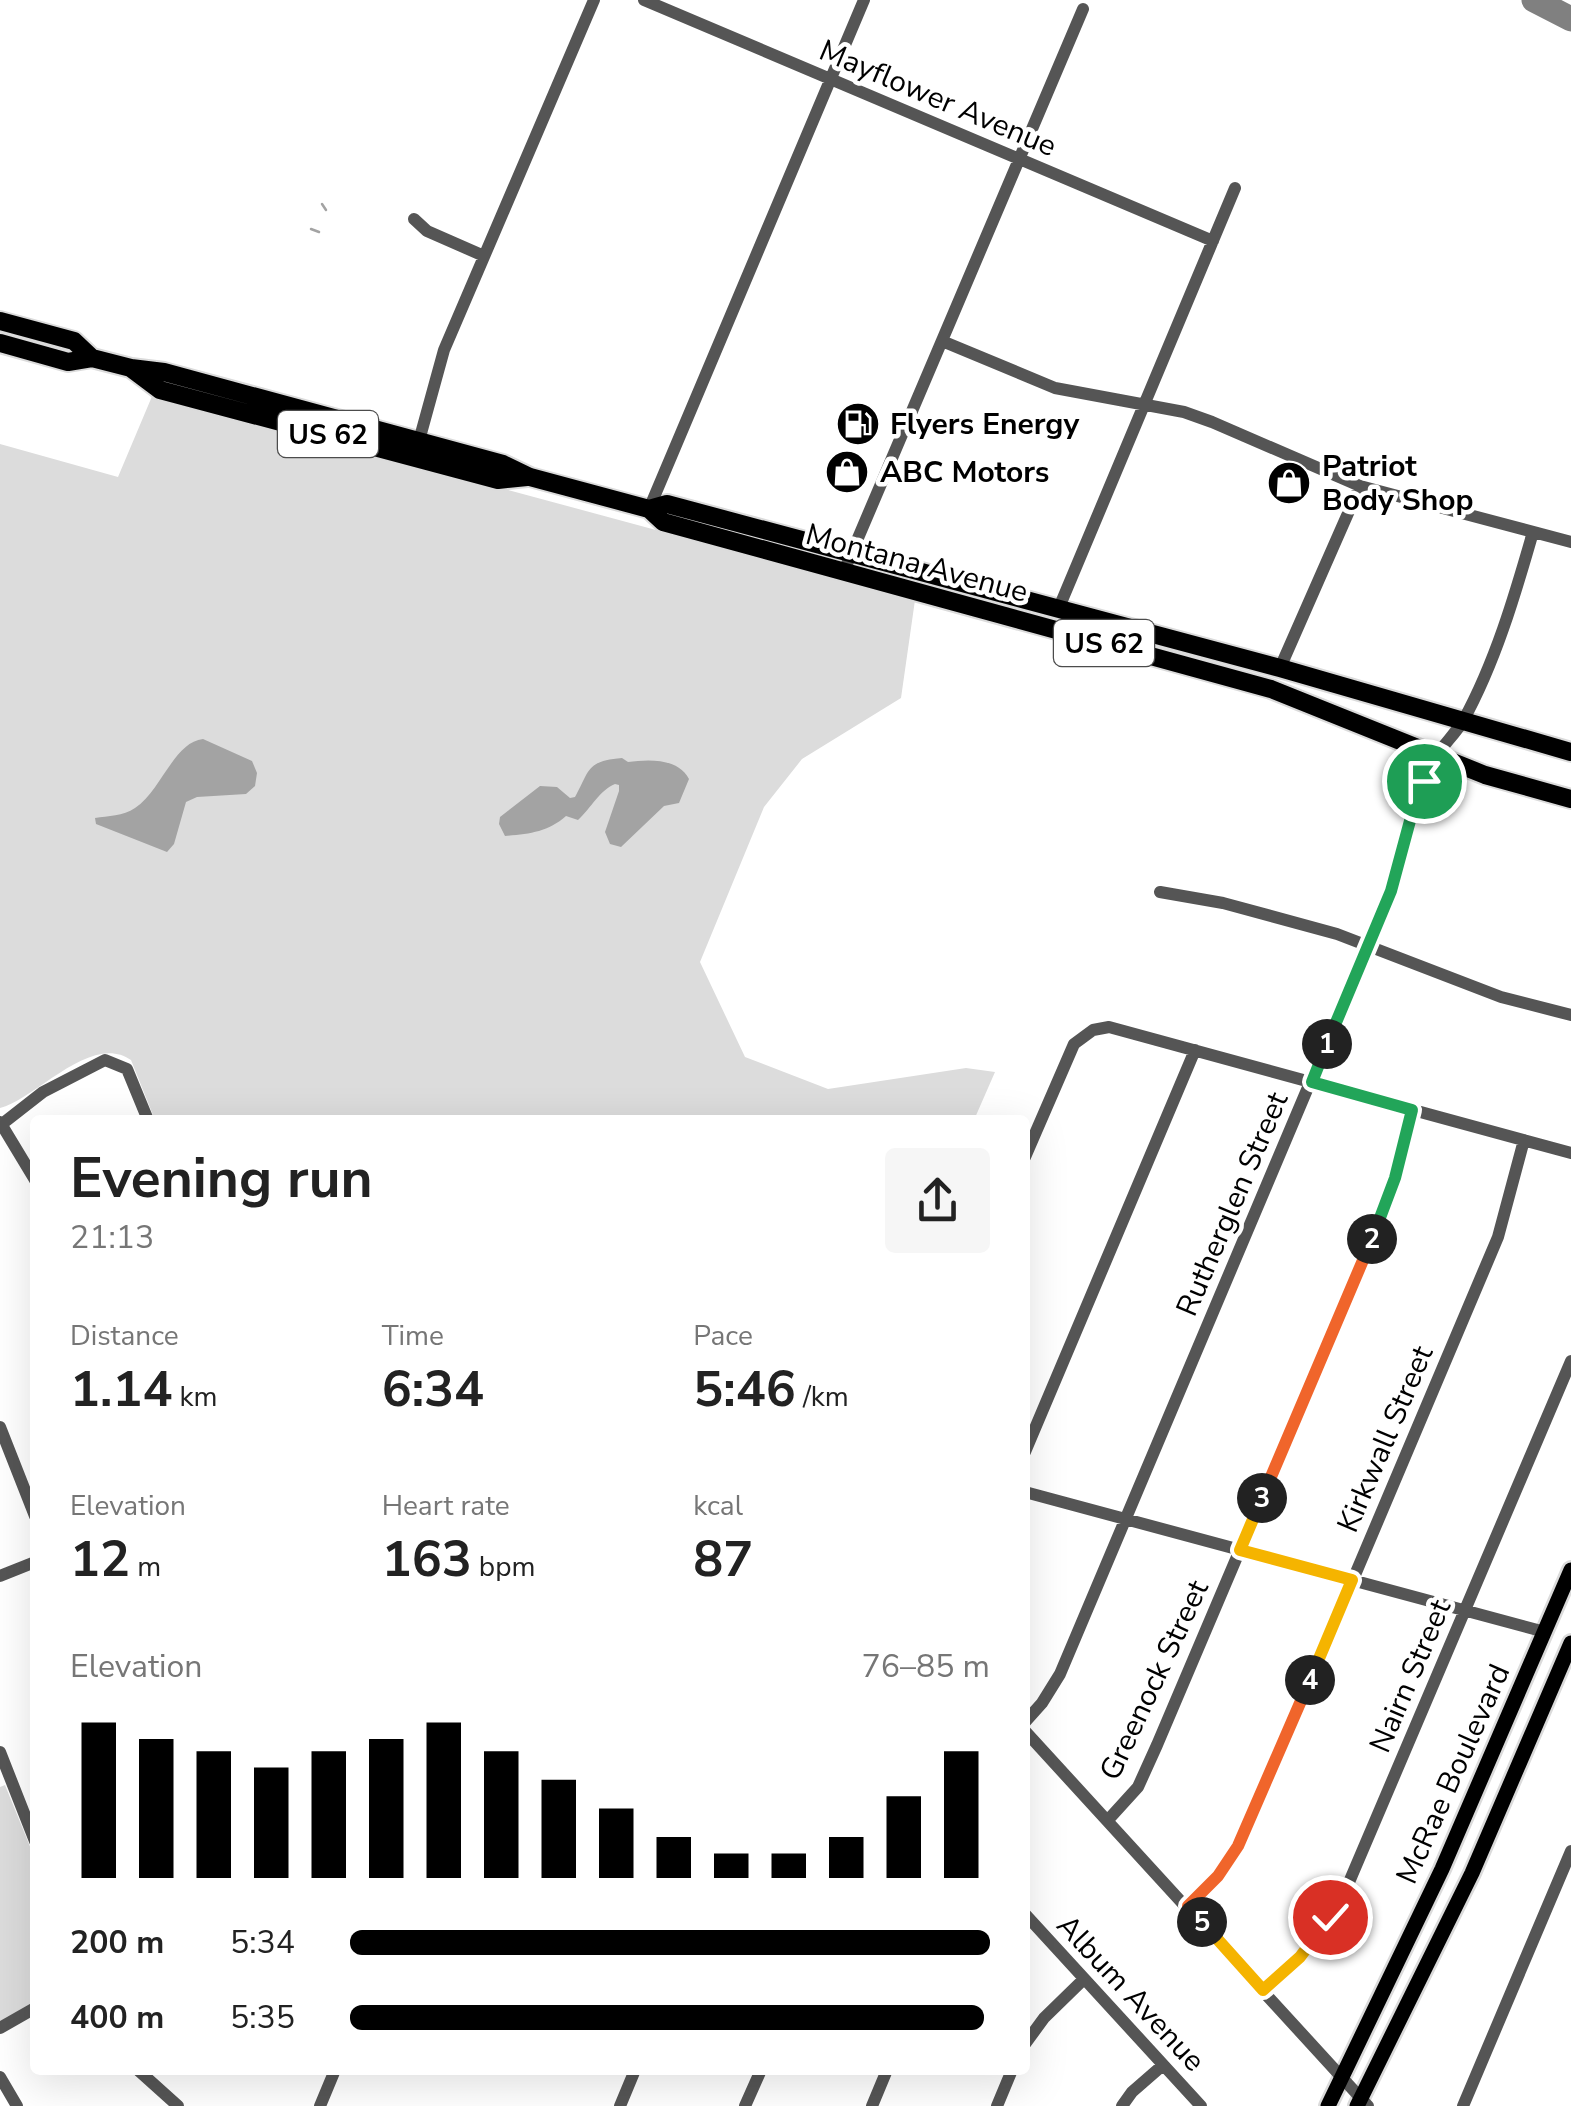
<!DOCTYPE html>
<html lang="en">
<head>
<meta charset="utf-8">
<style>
  :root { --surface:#fff; --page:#f6f6f6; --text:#222; --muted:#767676; --accent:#000 }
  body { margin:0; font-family:"Nunito Sans",sans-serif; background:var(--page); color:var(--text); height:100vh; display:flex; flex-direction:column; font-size:38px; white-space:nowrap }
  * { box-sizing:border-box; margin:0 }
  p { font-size:32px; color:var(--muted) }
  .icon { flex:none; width:55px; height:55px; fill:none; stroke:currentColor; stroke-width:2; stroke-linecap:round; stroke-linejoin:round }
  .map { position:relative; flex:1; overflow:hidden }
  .drawer { position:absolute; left:30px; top:1115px; width:1000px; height:960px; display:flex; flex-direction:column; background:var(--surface); border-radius:10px; box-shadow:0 10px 40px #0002 }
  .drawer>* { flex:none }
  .pin { position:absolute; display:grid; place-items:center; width:85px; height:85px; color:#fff; margin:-42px; border:5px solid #fff; border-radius:50%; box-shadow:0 2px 10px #0007 }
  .km { position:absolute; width:50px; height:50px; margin:-25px; border-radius:50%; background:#222; color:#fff; font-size:28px; line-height:50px; text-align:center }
  .round { display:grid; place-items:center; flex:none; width:105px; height:105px; border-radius:10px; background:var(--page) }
  .overview { display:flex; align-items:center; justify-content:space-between; height:170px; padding:0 40px }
  h1 { font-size:55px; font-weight:700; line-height:75px }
  .metrics { display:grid; grid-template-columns:repeat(3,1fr); gap:15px; height:170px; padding:10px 40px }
  .metrics div { display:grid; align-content:center }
  .metrics b { font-size:50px; font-weight:700 }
  .metrics small { font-size:28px; font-weight:400 }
  .metrics p { font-size:28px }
  .chart { height:280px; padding:20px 40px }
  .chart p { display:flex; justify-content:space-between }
  .chart svg { width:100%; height:180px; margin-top:10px; stroke:var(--accent); stroke-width:6 }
  ul { padding:0 40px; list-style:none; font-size:32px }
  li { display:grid; grid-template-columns:160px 120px 1fr; align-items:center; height:75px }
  li i { height:25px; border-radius:12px; background:var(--accent) }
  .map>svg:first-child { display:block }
  .green { fill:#dcdcdc }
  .water { fill:#a3a3a3 }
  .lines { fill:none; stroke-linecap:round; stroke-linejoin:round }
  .stream { stroke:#a3a3a3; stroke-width:2.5 }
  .taxiway { stroke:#808080; stroke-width:25 }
  .major-casing { stroke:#dbdbdb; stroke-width:20 }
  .highway-casing { stroke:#dbdbdb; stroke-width:22 }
  .minor { stroke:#555; stroke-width:12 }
  .major { stroke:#000; stroke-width:15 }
  .highway { stroke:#000; stroke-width:18 }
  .split-1-casing { stroke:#fff; stroke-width:20 }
  .split-2-casing { stroke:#fff; stroke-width:20 }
  .split-3-casing { stroke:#fff; stroke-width:20 }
  .split-4-casing { stroke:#fff; stroke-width:20 }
  .split-5-casing { stroke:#fff; stroke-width:20 }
  .split-6-casing { stroke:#fff; stroke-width:20 }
  .split-1 { stroke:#22a559; stroke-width:12 }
  .split-2 { stroke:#22a559; stroke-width:12 }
  .split-3 { stroke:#f0652b; stroke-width:12 }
  .split-4 { stroke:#f5b400; stroke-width:12 }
  .split-5 { stroke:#f0652b; stroke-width:12 }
  .split-6 { stroke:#f5b400; stroke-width:12 }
  .labels { text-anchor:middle; stroke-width:9; stroke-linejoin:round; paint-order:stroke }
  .shield { fill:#fff; stroke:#4c4c4c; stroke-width:2.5 }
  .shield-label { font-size:28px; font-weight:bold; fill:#000 }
  .street-label { font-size:30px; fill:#000; stroke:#fff }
  .poi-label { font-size:30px; font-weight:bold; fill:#000; stroke:#fff; text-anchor:start }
</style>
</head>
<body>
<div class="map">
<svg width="1571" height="2106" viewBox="0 0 1571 2106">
  <rect width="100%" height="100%" fill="#fff"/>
  <path class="green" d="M153,394L915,600L901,698L802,759L764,807L700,962L745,1057L828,1089L966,1068L995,1072L974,1120H155L131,1060C91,1032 36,1099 0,1108V444L118,477Z
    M5,1785L35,1859V2002L0,2022V1787Z"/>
  <path class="water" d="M203,739L252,761L257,773L255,786L246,794L197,797L186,802L174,844L167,852L96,824L95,818C108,816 123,816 135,808C161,791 174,742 203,739Z
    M622,758L628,762C649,759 678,758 689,779L679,803L664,806L621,847L610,844L605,832L619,791V785L615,784C600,790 591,808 578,820L566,816C548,832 529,834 505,836L499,824L500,817L540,786L557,787L570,798L575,797C590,770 586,761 622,758Z"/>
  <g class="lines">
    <path class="stream" d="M322,204L326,210
      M311,229L319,232"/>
    <path class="taxiway" d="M1534,0L1571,19"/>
    <g class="major-casing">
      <path id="major" d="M1328,2106L1442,1869L1571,1570
        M1357,2106L1472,1873L1571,1643"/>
    </g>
    <g class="highway-casing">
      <path id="highway" d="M0,321L74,341L92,358
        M0,343L68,362L92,358L131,368L164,372L503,464L530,477L649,509L663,522L1271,689L1485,775L1571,799
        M132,369L160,390L498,480L527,477
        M649,509L667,504L1280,668L1571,752"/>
    </g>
    <path class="minor" d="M644,0L1213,241
      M414,219L427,231L484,256
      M942,341L1055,388L1184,412L1212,422L1360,486L1571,542
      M417,448L444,350L594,0
      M649,509L864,0
      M844,571L1083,9
      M1058,610L1235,188
      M1280,668L1360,486
      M1160,892L1223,903L1337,934L1501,997L1571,1015
      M0,1122L35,1180
      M2,1124L43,1092L105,1060L127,1069L148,1120
      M1025,1157L1074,1044L1093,1030L1109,1027L1571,1153
      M0,1427L35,1516
      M1025,1452L1195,1050
      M1025,1492L1545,1632
      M0,1576L35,1562
      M1025,1722L1042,1703L1060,1674L1391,891C1403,846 1412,799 1435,758C1443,745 1455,734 1463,721C1495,663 1515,595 1533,532
      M1025,1731L1368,2106
      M0,1752L35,1841
      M1108,1820L1138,1787L1157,1745L1387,1204L1413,1110
      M1187,1906L1229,1861L1250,1823L1498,1237L1524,1140
      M1025,1914L1201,2106
      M1263,1990L1300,1957L1344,1894L1571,1361
      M0,2028L35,2008
      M1025,2044L1044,2018L1084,1979
      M138,2070L178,2106
      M0,2077L17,2106
      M320,2106L335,2070
      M620,2106L635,2070
      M745,2106L761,2070
      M872,2106L887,2070
      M997,2106L1012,2070
      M1122,2106L1132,2092L1163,2065
      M1463,2106L1571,1851"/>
    <use href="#major" class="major"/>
    <use href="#highway" class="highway"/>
  </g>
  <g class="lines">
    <g class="split-1-casing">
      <path id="split-1" d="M1327,1044L1391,891L1414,806L1424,781"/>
    </g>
    <g class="split-2-casing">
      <path id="split-2" d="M1327,1044L1312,1082L1412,1110L1395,1178L1372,1239"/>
    </g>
    <g class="split-3-casing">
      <path id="split-3" d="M1262,1498L1372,1239"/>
    </g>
    <g class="split-4-casing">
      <path id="split-4" d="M1262,1498L1240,1550L1352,1580L1310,1680"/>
    </g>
    <g class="split-5-casing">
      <path id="split-5" d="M1202,1922L1188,1906L1218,1876L1238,1846L1310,1680"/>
    </g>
    <g class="split-6-casing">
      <path id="split-6" d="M1202,1922L1263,1990L1300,1957L1330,1917"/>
    </g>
    <use href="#split-1" class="split-1"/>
    <use href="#split-2" class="split-2"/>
    <use href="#split-3" class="split-3"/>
    <use href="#split-4" class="split-4"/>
    <use href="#split-5" class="split-5"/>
    <use href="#split-6" class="split-6"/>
  </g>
  <defs>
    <g id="fuel-disc" transform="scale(2.25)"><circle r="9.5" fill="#000" stroke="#fff"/><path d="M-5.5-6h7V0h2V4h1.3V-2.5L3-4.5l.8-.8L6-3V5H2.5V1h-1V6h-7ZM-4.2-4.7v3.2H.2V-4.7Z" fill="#fff"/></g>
    <g id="shop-disc" transform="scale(2.25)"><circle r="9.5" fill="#000" stroke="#fff"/><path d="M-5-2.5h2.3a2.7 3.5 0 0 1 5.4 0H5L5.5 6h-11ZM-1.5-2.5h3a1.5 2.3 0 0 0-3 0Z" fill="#fff"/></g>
  </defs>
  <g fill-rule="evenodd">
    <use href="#fuel-disc" x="858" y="424"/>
    <use href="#shop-disc" x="847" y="472"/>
    <use href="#shop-disc" x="1289" y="483"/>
  </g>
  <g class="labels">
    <g class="shield">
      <rect x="278" y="411" width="100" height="46" rx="8"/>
      <rect x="1054" y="620" width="100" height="46" rx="8"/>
    </g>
    <g class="shield-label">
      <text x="328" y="444">US 62</text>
      <text x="1104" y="653">US 62</text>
    </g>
    <g class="street-label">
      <text transform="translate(938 98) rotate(23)" y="10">Mayflower Avenue</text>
      <text transform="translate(917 563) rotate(15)" y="10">Montana Avenue</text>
      <text transform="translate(1232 1204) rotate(-67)" y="10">Rutherglen Street</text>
      <text transform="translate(1385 1439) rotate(-67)" y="10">Kirkwall Street</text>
      <text transform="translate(1410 1676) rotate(-67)" y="10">Nairn Street</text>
      <text transform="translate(1154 1680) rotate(-65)" y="10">Greenock Street</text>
      <text transform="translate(1453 1774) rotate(-66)" y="10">McRae Boulevard</text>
      <text transform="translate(1131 1993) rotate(47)" y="10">Album Avenue</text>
    </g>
    <g class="poi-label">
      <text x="890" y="434">Flyers Energy</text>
      <text x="1322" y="476">Patriot<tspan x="1322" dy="34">Body Shop</tspan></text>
      <text x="880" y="482">ABC Motors</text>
    </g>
  </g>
</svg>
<div class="pin" style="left:1424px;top:781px;background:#1e9e55"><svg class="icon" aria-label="arrive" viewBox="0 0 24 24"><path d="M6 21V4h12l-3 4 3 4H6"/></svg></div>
<div class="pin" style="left:1330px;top:1917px;background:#d93025"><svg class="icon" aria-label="check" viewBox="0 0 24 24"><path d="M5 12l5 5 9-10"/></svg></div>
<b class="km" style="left:1327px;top:1044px">1</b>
<b class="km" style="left:1372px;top:1239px">2</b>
<b class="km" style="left:1262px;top:1498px">3</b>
<b class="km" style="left:1310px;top:1680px">4</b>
<b class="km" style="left:1202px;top:1922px">5</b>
<section class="drawer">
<div class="overview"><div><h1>Evening run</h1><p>21:13</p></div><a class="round"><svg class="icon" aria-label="share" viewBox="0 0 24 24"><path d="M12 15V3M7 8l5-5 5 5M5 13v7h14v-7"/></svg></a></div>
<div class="metrics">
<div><p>Distance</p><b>1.14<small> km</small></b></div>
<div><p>Time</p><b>6:34</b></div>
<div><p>Pace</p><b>5:46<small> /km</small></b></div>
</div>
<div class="metrics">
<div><p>Elevation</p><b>12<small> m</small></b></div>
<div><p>Heart rate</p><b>163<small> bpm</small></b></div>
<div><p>kcal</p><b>87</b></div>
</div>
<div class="chart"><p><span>Elevation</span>76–85 m</p>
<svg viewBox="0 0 160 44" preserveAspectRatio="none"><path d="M5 44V6M15 44V10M25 44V13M35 44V17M45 44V13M55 44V10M65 44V6M75 44V13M85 44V20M95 44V27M105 44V34M115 44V38M125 44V38M135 44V34M145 44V24M155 44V13"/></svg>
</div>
<ul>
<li><b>200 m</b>5:34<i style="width:100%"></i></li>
<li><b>400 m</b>5:35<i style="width:99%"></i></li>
</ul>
</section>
</div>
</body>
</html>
